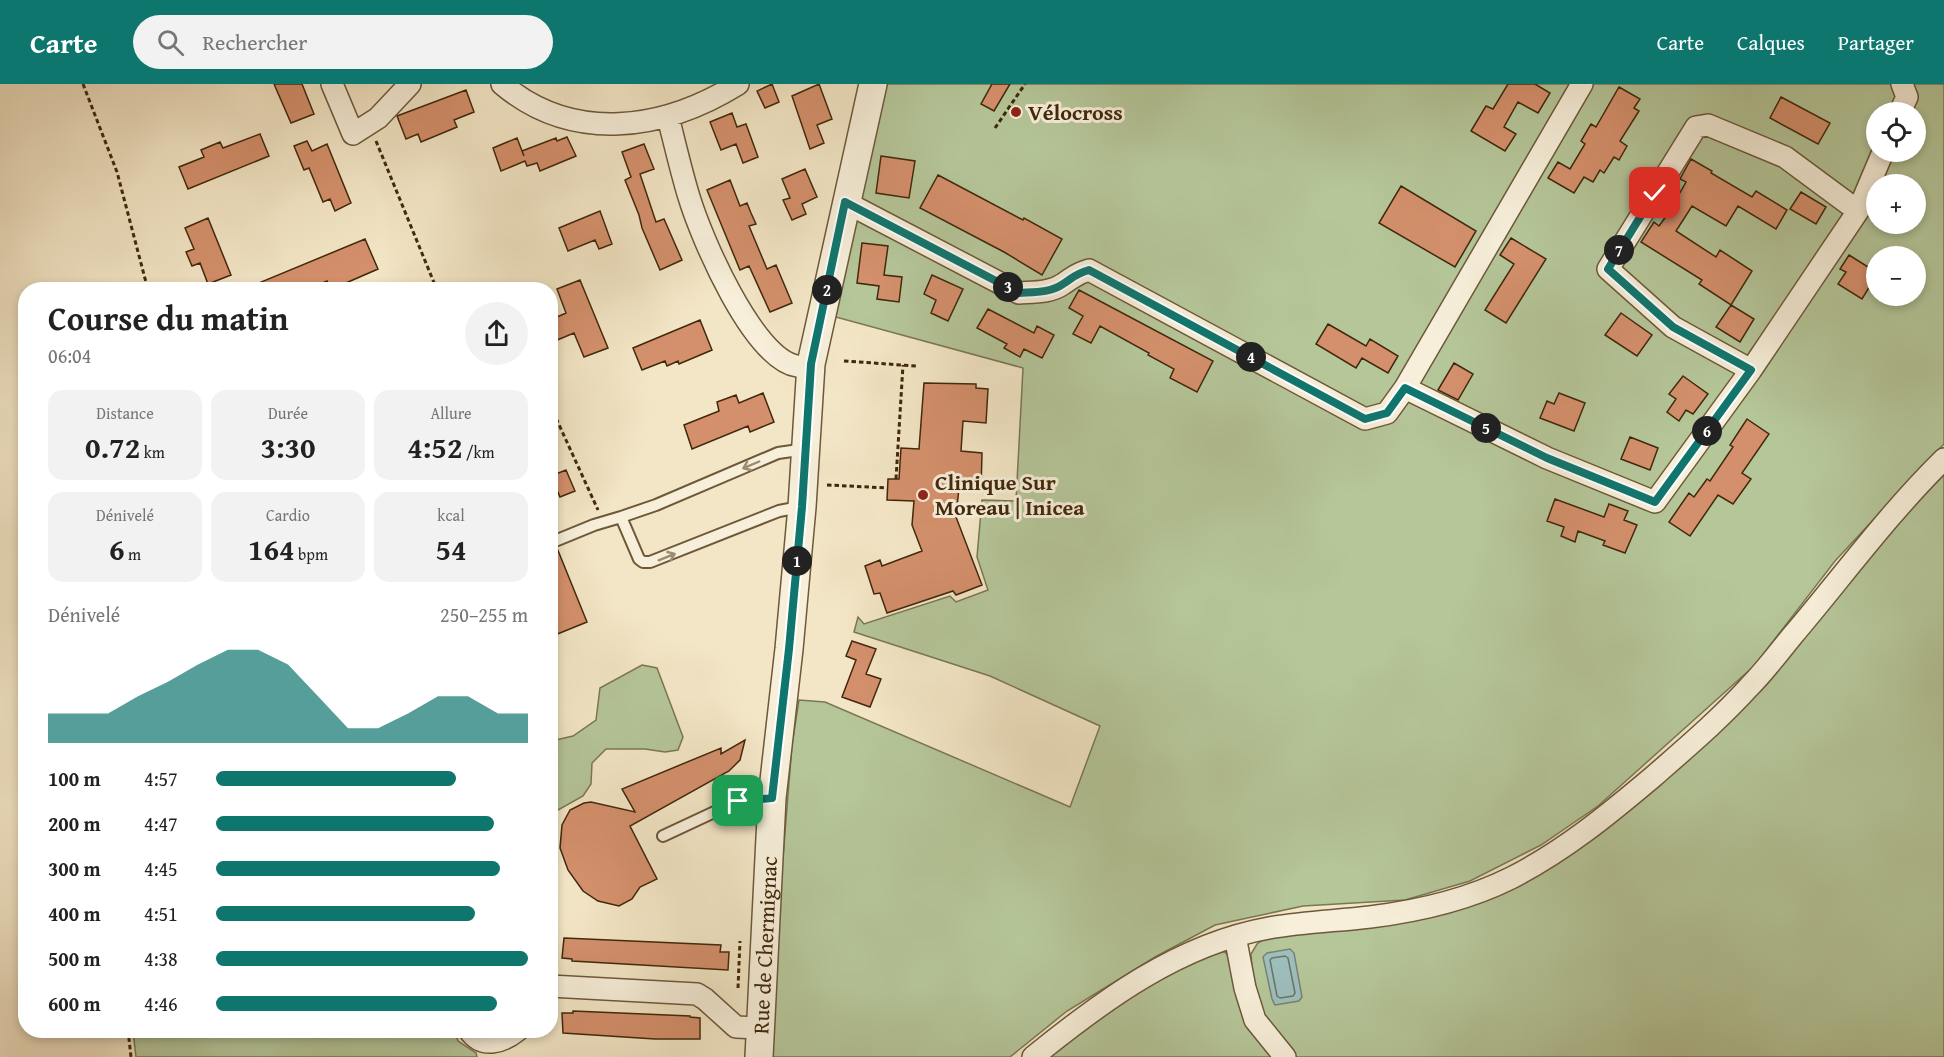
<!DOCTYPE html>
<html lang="fr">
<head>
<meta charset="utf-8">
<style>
  :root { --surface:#fff; --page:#f2f2f2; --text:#222; --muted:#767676; --accent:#0f766e }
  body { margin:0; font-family:"Gentium Book Plus",serif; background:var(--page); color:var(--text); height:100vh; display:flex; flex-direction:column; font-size:22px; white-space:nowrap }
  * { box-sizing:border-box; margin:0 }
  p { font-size:20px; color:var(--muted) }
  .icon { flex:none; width:33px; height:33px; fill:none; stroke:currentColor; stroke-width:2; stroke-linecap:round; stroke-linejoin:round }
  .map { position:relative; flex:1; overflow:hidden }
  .side { position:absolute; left:18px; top:198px; width:540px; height:756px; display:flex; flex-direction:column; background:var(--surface); border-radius:24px; box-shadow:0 3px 9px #0003 }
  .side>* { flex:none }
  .controls { position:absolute; left:1866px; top:18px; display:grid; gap:12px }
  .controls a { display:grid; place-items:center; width:60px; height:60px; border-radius:50%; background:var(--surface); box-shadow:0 3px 9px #0003; font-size:30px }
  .pin { position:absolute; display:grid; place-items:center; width:51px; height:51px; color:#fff; margin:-26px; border-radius:12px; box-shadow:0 3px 9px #0006 }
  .km { position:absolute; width:30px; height:30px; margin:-15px; border-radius:50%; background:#222; color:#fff; font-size:16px; line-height:30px; text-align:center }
  .round { display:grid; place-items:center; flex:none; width:63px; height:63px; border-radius:32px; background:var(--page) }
  .summary { display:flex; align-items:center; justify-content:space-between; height:102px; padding:0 30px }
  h1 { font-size:33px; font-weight:800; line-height:45px }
  .metrics { display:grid; grid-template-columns:repeat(3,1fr); gap:9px; height:102px; padding:6px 30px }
  .metrics div { display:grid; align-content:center; border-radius:15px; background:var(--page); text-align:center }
  .metrics b { font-size:30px; font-weight:800 }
  .metrics small { font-size:16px; font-weight:400 }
  .metrics p { font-size:16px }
  .chart { height:168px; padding:12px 30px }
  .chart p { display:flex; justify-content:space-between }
  .chart svg { width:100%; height:108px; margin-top:6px; fill:var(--accent); opacity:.7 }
  ul { padding:0 30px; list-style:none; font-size:20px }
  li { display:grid; grid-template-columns:96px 72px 1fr; align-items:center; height:45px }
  li i { height:15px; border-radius:8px; background:var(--accent) }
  header { display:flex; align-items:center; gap:36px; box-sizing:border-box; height:84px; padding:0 30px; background:var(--accent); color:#fff }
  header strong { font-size:28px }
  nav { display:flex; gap:33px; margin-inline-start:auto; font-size:21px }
  .search { width:420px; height:54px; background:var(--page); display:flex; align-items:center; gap:15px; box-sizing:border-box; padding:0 21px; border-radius:33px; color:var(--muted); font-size:22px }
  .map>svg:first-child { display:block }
  .green { fill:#b5c699; stroke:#7a7752; stroke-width:1.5; fill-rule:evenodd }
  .water { fill:#9dbebc; stroke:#788275; stroke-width:1.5 }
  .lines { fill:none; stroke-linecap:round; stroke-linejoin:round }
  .shore { stroke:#6e7364; stroke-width:1.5 }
  .building { fill:#d4906c; stroke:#40280b; stroke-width:1.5 }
  .service-casing { stroke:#6d583a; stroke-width:14 }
  .minor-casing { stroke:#6d583a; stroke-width:24 }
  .tertiary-casing { stroke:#6d583a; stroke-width:30 }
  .path { stroke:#40280b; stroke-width:3; stroke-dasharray:4.5 3; stroke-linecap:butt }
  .service { stroke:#f7efda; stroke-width:10 }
  .minor { stroke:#f7efda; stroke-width:21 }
  .tertiary { stroke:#f7efda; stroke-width:27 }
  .oneway { stroke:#9c8c72 }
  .route-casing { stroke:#fff; stroke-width:12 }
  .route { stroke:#0f766e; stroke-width:8 }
  .poi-dot { fill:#8f2418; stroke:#f7efda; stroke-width:2 }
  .labels { text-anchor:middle; stroke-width:6; stroke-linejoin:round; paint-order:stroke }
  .poi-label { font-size:22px; font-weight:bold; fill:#40280b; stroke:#f7efda; text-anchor:start }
  .street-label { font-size:22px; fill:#40280b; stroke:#f7efda }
</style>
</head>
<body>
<header>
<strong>Carte</strong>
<div class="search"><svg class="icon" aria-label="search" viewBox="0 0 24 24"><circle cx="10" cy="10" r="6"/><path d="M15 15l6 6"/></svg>Rechercher</div>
<nav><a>Carte</a><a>Calques</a><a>Partager</a></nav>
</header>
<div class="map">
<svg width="1944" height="973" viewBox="0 0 1944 973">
  <rect width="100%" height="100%" fill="#f3e6c6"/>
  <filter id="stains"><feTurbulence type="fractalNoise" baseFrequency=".00333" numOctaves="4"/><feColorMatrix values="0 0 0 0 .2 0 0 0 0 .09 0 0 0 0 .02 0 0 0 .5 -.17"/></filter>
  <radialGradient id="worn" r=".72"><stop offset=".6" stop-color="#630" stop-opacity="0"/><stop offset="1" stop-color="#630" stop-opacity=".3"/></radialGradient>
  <path class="green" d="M878,0H1944V360L1835,477L1754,582L1598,722L1541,761L1470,797L1405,816L1303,822L1215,841L1155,873L1067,927L1010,973H767L792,661L799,616L825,618L1070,723L1100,642L990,592L854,548L858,533L864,540L950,512L956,518L988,506L977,473L982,416L1016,417L1023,284L832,232ZM1876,28H1916V68H1876ZM1876,100H1916V140H1876ZM1876,172H1916V212H1876Z
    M1944,384V973H1295L1260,926L1253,899L1251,870L1257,860L1267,853L1459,819L1608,738Z
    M642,581L657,584L683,653L678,666L665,668L645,665H606L592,679L591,700L583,712L551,730V657L573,652L596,636L600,604Z
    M1215,867L1225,868L1232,877L1276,973H1045L1155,893Z
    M133,947H455L458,957L476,969L477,973H136Z"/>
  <path class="water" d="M1290,865L1294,869L1302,913L1299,917L1275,921L1272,915L1263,873L1267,869Z"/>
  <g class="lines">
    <path class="shore" d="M1285,872L1288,874L1295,909L1293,912L1280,914L1277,912L1270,876L1272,874Z"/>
  </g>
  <path class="building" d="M274,0H302L314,30L291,39Z
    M772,0L779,18L765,24L757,7Z
    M819,0L832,35L817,41L824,59L810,65L792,12Z
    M992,0H1010L994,27L981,20Z
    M1508,0H1535L1550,9L1538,29L1518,18L1504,43L1516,50L1505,67L1471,47L1486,22L1493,25Z
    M1619,3L1640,15L1634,24L1639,27L1620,57L1627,62L1619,76L1614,73L1604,89L1600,86L1593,98L1584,93L1574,109L1548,94L1558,78L1570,85L1585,60L1581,57L1591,40L1596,43Z
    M466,6L474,28L454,36L457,43L421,58L418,50L406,55L397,32Z
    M1781,13L1830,39L1818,60L1770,34Z
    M732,29L737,43L746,40L758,73L743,79L736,60L721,66L710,38Z
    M260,50L269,72L188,105L179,83L204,73L201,66L220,58L223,64Z
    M567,53L576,72L540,87L537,79L527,82L525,77L501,87L493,64L517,54L524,72L522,67L556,54L557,57Z
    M307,57L312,67L327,60L351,119L335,127L330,115L323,118L309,84L304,86L294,62Z
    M644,60L654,85L640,90L656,138L664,135L682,176L660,186L642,144L639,131L625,96L631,93L622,68Z
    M881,72L915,77L909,114L876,109Z
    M1691,75L1712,87L1711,89L1752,113L1756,107L1787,126L1776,145L1738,122L1726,142L1692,122L1676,147L1716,173L1720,166L1752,187L1731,221L1699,200L1702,196L1641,158L1654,138L1659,142L1667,131L1686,98L1680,95Z
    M805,85L817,113L802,120L806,130L792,136L783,116L790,114L782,95Z
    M938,91L1023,136L1024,134L1062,155L1042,191L1004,168L920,124Z
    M730,96L740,122L747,119L751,129L756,140L749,142L767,185L776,181L792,219L770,228L749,182L740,186L707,106Z
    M1401,102L1476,147L1455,183L1379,139Z
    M1801,108L1826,123L1816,140L1790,125Z
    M600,127L612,160L599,165L595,156L568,167L559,144Z
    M208,134L231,191L208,200L200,179L192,182L186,168L194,165L185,144Z
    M1511,154L1546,175L1506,239L1485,226L1514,180L1500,171Z
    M365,155L378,185L339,202L338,200L330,204L327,197L306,206H242Z
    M862,159L888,162L884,191L902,193L899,218L877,215L879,202L857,199Z
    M1849,171L1876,188V192L1862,215L1838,200L1846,188L1840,185Z
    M932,191L963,205L948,237L931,229L936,216L924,210Z
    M580,196L608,264L584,273L574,249L550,259V236L566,229L557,205Z
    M1079,206L1213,277L1197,308L1170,294L1174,285L1148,271L1149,269L1100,242L1091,259L1073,250L1083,232L1069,224Z
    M1731,221L1754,235L1740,258L1716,243Z
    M988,225L1034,249L1037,242L1054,251L1042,274L1024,265L1020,273L1004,264L1007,260L977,244Z
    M1621,229L1652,251L1637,272L1605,251Z
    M700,236L712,266L679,280L678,277L667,282L665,277L642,286L633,264Z
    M1328,240L1366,262L1370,255L1398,272L1388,289L1362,274L1356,284L1316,260Z
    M1454,279L1473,290L1458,316L1438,306Z
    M1683,292L1708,310L1693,330L1686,326L1679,337L1667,328L1676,315L1669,310Z
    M924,299L976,300V304L988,305L986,339L963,337L961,367L982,369L981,406L959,404L956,433L982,501L956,511L953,507L887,529L880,509L874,510L865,482L880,476L882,482L922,467L912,441L914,417L887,416L888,395H899L901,364L919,365Z
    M763,309L774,338L750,348L748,342L692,365L684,341L719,327L717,318L736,311L739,319Z
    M1559,309L1585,319L1574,347L1540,334L1547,317L1554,320Z
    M1747,335L1769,350L1742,389L1751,395L1733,420L1718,411L1690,452L1669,438L1689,409L1694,413L1707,395L1710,397L1733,363L1730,361Z
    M1630,353L1658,364L1650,386L1621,375Z
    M566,386L575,407L560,413L551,392Z
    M1555,415L1604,433L1609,420L1628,427L1624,436L1637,441L1625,469L1603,461L1605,457L1578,447L1575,458L1561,452L1564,443L1547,437Z
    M557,464L587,538L555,551L550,540V466Z
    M852,557L876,565L866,590L881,595L870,623L842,613L856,576L846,572Z
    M745,656L740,676L729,687L630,742L657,795L640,803L632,815L619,822L598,817L583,807L568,786L560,764L562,741L570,726L584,719L591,718L635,728L622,705L721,664V670Z
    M564,854L721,861L720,868H729L728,886L572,877V875L562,874Z
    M573,927L690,932V933L700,934V955H655L563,949L562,929H573Z"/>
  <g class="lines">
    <g class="service-casing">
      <path id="service" d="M800,423L779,427L650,478H643L639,475L621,433L656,421L778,369L806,365
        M550,459L594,441L621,433
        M663,752L738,717L772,714"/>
    </g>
    <g class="minor-casing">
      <path id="minor" d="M332,0L353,50L378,34L410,0
        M502,0C573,60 664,46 738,0
        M1900,28L1907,13L1902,0
        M668,33C675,60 681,87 689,113C701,153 753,275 797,282C802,283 806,281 811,280
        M845,118L1019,209C1034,208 1050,209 1063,200C1074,193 1075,190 1089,186L1365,335L1387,329L1405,304L1582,0
        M1751,286L1673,243L1608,185L1696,43L1708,41L1785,73L1858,127
        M1405,304L1547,374L1655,418L1751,286L1858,127L1883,68
        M1235,852L1245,904L1255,936L1285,973
        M550,902L697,910L705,915L736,943L759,944
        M469,946C482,965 502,959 518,946
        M1033,973C1102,917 1179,860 1269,844C1303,838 1336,837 1370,833C1419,827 1467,816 1511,794C1564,767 1609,730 1654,692C1687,663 1720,635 1749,603C1765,587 1779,568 1793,551C1843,492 1889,429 1944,375"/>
    </g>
    <g class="tertiary-casing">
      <g id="tertiary">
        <path id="s1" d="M759,973L772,714L789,565L802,423L811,280L873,0"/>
      </g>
    </g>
    <path class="path" d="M83,0L117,88L148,206
      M995,44L1025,0
      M376,57L437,206
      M844,277L916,282
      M550,321L598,426
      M896,395L903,281
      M827,401L888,404
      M738,904L740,857
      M128,946L131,973"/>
    <use href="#service" class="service"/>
    <use href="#minor" class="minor"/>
    <use href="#tertiary" class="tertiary"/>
  </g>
  <defs><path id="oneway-shaft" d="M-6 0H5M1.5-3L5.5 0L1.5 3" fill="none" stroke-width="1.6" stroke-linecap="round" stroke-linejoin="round" transform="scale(1.5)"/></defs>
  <g class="oneway">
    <use href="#oneway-shaft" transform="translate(751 381) rotate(157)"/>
    <use href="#oneway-shaft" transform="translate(667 473) rotate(-22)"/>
  </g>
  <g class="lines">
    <g class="route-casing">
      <path id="route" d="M738,717L772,714L789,565L802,423L811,280L845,118L1019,209C1034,208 1050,209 1063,200C1074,193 1075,190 1089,186L1365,335L1387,329L1405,304L1547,374L1655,418L1751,286L1673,243L1608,185L1655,109"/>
    </g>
    <use href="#route" class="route"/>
  </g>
  <g class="poi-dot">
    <circle cx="1016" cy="28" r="6"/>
    <circle cx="923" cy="411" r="6"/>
  </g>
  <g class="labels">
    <g class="poi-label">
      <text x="1028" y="36">Vélocross</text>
      <text x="935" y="406">Clinique Sur<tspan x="935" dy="25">Moreau | Inicea</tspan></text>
    </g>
    <g class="street-label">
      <text dy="8" stroke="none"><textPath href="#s1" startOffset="112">Rue de Chermignac</textPath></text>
    </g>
  </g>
  <rect width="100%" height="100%" filter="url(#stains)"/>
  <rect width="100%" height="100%" fill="url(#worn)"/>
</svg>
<div class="controls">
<a><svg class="icon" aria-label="locate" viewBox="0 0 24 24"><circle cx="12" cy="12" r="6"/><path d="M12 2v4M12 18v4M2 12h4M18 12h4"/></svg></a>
<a>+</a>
<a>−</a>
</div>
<div class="pin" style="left:738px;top:717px;background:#1e9e55"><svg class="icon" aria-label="arrive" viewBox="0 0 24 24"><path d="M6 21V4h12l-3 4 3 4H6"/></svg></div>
<div class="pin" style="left:1655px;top:109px;background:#d93025"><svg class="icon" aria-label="check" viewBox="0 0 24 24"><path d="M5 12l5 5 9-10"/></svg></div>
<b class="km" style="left:797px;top:477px">1</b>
<b class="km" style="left:827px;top:206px">2</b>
<b class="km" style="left:1008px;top:203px">3</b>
<b class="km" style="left:1251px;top:273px">4</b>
<b class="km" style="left:1486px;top:344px">5</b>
<b class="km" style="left:1707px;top:347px">6</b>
<b class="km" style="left:1619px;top:166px">7</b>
<section class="side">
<div class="summary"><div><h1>Course du matin</h1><p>06:04</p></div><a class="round"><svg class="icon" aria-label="share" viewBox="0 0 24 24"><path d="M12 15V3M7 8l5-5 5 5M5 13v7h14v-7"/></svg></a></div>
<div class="metrics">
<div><p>Distance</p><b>0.72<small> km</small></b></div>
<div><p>Durée</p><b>3:30</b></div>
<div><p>Allure</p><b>4:52<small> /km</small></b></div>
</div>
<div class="metrics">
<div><p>Dénivelé</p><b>6<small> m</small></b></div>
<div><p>Cardio</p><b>164<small> bpm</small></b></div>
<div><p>kcal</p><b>54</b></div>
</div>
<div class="chart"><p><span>Dénivelé</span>250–255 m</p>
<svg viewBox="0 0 160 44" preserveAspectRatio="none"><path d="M0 44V32L10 32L20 32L30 25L40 19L50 12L60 6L70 6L80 12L90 25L100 38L110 38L120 32L130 25L140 25L150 32L160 32V44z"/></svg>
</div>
<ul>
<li><b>100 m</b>4:57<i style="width:77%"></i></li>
<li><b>200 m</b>4:47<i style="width:89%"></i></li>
<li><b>300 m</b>4:45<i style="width:91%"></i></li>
<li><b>400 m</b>4:51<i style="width:83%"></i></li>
<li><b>500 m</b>4:38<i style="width:100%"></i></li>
<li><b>600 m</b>4:46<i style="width:90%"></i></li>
</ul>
</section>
</div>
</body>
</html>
